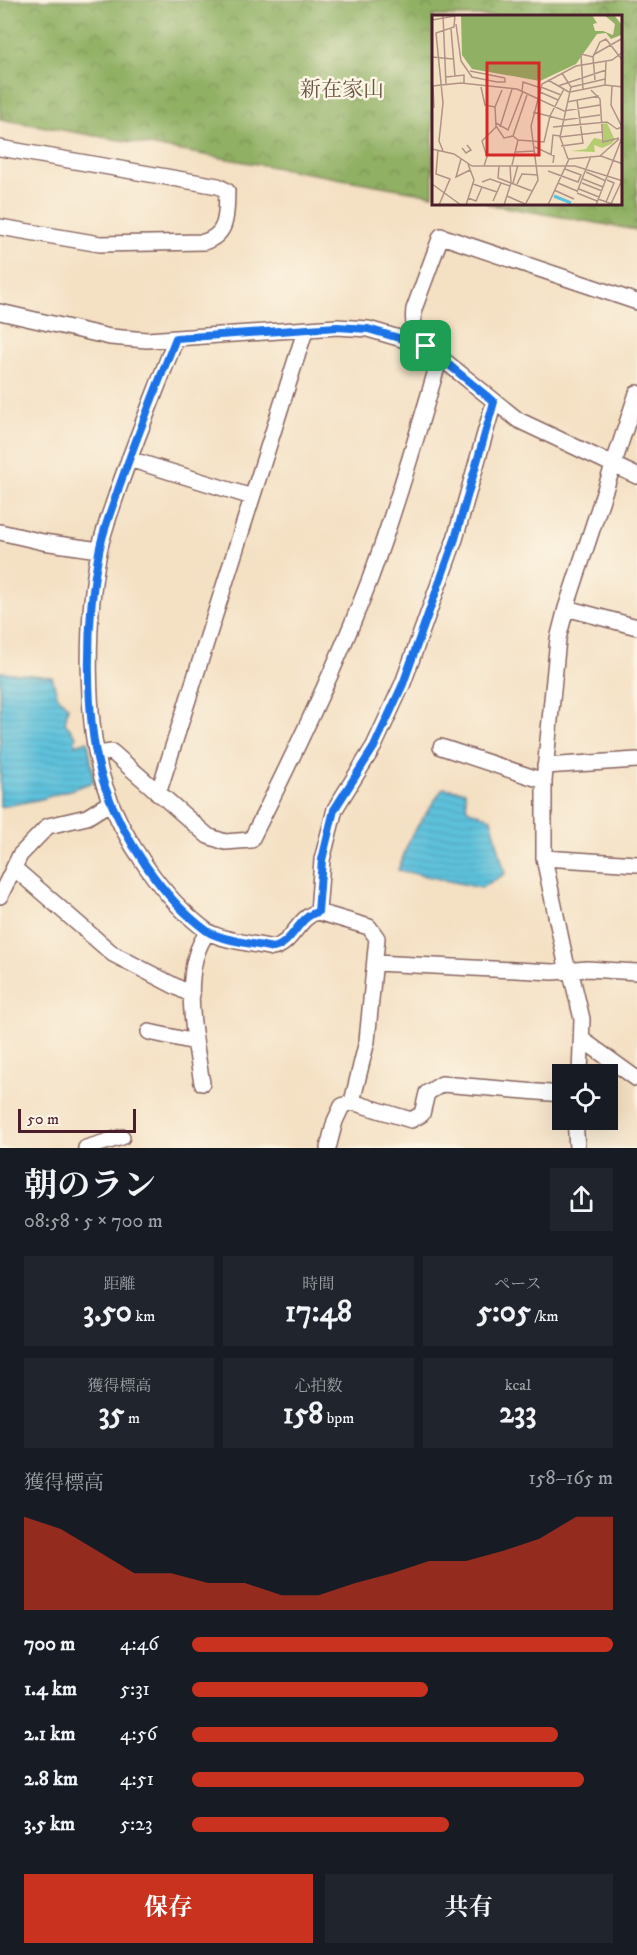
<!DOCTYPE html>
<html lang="ja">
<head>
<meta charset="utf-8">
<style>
  :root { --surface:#171b24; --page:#20242c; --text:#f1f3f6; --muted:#9ea1a6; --accent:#c8321e }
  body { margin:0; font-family:"IM FELL DW Pica","Noto Serif JP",serif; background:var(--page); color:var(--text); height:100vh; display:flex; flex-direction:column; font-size:22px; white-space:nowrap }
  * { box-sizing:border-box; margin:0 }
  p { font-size:20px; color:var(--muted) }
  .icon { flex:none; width:33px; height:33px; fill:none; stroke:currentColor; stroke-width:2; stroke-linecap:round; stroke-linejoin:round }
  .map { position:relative; height:1148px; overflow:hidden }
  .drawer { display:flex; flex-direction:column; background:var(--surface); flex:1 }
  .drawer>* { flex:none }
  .buttons { position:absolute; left:552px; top:1064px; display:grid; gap:12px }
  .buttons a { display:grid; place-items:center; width:66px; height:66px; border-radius:0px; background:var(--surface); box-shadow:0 6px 24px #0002; font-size:30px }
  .scale { position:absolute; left:18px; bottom:15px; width:118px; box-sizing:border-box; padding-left:6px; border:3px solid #4a1f2b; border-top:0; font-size:16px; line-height:21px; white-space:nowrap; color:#4a1f2b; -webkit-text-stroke:4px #fcf5e5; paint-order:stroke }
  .pin { position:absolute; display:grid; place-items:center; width:51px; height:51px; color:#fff; margin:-26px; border-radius:12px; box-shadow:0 3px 9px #0006 }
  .round { display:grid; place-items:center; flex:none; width:63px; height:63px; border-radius:0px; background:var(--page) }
  .headline { display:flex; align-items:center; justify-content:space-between; height:102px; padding:0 24px }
  h1 { font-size:33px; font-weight:700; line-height:45px }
  .stats { display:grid; grid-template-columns:repeat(3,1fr); gap:9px; height:102px; padding:6px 24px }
  .stats div { display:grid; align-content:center; border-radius:0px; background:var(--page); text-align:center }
  .stats b { font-size:30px; font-weight:700 }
  .stats small { font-size:16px; font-weight:400 }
  .stats p { font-size:16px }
  .chart { height:168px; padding:12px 24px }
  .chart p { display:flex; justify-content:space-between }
  .chart svg { width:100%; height:108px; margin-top:6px; fill:var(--accent); opacity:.7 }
  .primary-button { display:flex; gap:12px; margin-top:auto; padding:12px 24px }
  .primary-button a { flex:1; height:69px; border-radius:0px; background:var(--accent); color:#fff; font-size:24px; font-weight:700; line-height:69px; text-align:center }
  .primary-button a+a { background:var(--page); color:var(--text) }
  ul { padding:0 24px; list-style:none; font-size:20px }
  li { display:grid; grid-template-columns:96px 72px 1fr; align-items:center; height:45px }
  li i { height:15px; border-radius:8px; background:var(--accent) }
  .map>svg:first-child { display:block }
  .forest { fill:url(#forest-crowns); stroke:#6d6847; stroke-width:1.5 }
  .water { fill:url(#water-rules); stroke:#547083; stroke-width:1.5 }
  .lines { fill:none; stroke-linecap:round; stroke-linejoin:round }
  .street-casing { stroke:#866360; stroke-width:18 }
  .street { stroke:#fff; stroke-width:15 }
  .route-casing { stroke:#fff; stroke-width:12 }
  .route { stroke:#1a73e8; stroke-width:8 }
  .labels { text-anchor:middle; stroke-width:5; stroke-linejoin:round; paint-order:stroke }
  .park-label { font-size:21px; fill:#6a5340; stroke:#fcf5e5 }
  .inset-river { fill:none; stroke:#5dc1db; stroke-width:3 }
  .inset-road { fill:none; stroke:#b09386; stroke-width:1.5 }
  .view { fill:#d62828; fill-opacity:0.15; stroke:#d62828; stroke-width:3 }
  .inset-edge { fill:none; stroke:#4a1f2b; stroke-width:3 }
</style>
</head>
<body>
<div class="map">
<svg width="637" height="1148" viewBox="0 0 637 1148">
  <defs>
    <pattern id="forest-crowns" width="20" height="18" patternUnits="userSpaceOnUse" patternTransform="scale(1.5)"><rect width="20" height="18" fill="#90b063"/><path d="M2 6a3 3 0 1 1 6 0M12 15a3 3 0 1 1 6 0" fill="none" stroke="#788f52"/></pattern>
    <pattern id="water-rules" width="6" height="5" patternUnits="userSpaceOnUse" patternTransform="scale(1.5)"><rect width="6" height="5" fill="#5dc1db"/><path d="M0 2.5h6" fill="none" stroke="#52a5bc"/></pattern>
  </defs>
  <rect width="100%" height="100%" fill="#fcf5e5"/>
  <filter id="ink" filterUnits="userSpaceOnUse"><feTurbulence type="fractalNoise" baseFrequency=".0167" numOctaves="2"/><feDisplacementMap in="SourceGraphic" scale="12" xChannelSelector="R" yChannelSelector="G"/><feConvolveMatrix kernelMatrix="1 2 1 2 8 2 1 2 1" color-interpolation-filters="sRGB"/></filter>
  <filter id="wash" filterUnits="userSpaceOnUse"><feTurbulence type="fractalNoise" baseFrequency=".008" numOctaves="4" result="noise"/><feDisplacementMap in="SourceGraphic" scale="24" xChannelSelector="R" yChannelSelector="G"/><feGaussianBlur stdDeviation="1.35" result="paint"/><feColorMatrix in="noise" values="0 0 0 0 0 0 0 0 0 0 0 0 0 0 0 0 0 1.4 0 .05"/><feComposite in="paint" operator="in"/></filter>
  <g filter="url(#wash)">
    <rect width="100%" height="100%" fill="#f4e0c3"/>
    <path class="forest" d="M0,0H637V230L487,204H620V16H433V195L0,119Z"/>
    <path class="water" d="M0,672L52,677L57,695L68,707L65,723L76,736L75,745L88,741L94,782L42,799L0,807Z
      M443,788L465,791L467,809L491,818L505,874L481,888L398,870L411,836Z"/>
  </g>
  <g filter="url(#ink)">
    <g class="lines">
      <g class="street-casing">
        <path id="street" d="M0,148L218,186L227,191C226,214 229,234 204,242L100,244L0,227
          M637,302L441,236L414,309C412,326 415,333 426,346L518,420L637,476
          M0,312L110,337L147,340L337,327L368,329L426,346
          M176,338C157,388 137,437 119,487C112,509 103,530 99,552C86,617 84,725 105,787C122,838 163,899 207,931C219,940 256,944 273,948C293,944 298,916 318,912L369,927L377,938L367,1041L352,1102L342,1106L335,1121L328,1148
          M129,459L252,497
          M0,532L43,542L99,550
          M566,608L637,627
          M441,747L544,781
          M97,754L112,752L208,836L225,842L251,840C294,755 336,668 370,579C397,506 418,431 440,357
          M545,766L637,760
          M158,794L305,331
          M544,858L637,864
          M14,868L113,954L192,995
          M0,896L20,855L48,826L87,817L111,802
          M318,912L322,860L335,809L374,746L403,683L455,539L494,402
          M376,963L553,972L587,969L637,972
          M149,1032L195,1042
          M583,1040L637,1079
          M580,1074L582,1019L570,969L566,963L544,858V781L558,639L566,608L637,393
          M202,1083C195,1041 179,967 208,932
          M352,1102L411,1120L422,1114L427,1093L442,1084L562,1094
          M575,1119L577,1148
          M86,1148L122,1137"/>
      </g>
      <use href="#street" class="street"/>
    </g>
  </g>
  <g class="lines" filter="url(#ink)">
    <g class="route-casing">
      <path id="route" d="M337,327L368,329L426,346L494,402L455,539L403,684L374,747L334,810L322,860L318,912C298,916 293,944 273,948C256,944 219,940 207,931C163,899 123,838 105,787C83,725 86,617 99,552C103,530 112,509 119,487C137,437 156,388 176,338Z"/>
    </g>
    <use href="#route" class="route"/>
  </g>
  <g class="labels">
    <g class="park-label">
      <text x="342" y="96">新在家山</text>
    </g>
  </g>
  <g transform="translate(432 15)">
    <rect width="190" height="190" fill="#f4e0c3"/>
    <path d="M175,108L183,125L179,129L170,133L162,130L163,137L139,136L154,134L162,123L172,125L170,109Z" fill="#b5cd71"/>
    <path d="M29,0H160L165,8L161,9L163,16H171L181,20L183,9L172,0H182L189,9V20L179,24L174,18L165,19L144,49L108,66L40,54L30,40Z" fill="#90b063"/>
    <path class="inset-river" d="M122,181L139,188"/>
    <path class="inset-road" d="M11,0L14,70M0,5L23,1M24,9L29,46L40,62L65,67H73V63M19,14L23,61M161,40L191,23M0,42L21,44M38,56L73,63M130,58L139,72L128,122L136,144M14,62L32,60V69M116,65L137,77M163,65L161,42L168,27L174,24L191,46M173,70L174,46M0,71L29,68L85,74L132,96L168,90M1,71L2,93M126,71L174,55M180,71L179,90L190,112M49,72L53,90L63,92M109,72L129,80M139,72L173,64M70,75L63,92L64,111L72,123L81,121M151,75L149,39L161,42M159,75L168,84L171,127L187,123M90,76L91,67L109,73M108,77L126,85M138,77L173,70L191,72M135,87L167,81M101,97L132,105L168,100M64,108L76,115L91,76M68,112L80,74M121,112L175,107L185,114L190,112M81,121L86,125L112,127L118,101L132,74M81,121L95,80M128,122L170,117M129,131L151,128L145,85M103,132L122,141L121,148M30,133L34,138L39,135L35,130M0,134L22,139L40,151H143L191,166M6,135L4,159L18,164L7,190M11,136L7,126L11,88L4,18L22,12L23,0M84,137L102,136M119,140L121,120L128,121M168,141L187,124M29,144L24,162L38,155M80,150L86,125M52,151L55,142L50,126L64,112M67,151L66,163L100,176M116,156L146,167L149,160L133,154M154,157L174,166M151,164L171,172M50,167L58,164L78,171M81,168L86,150M126,168L145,176M150,168L170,176M0,169L29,190M41,169L65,177M85,169L90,159L106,160M147,174L167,182M122,175L142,184M145,177L159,141M145,178L165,186M75,181L93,189M36,183L44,186L50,172M166,184L183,190M61,186L69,168M174,187L182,168L175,165M179,189L191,163M34,190L42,165L36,149M72,190L79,168L78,150M93,190L106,165L99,111L110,69L144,51L180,45L191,37M116,190L137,144L169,141L191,149M164,190L191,120"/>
    <path class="view" d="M55,48H107V140H55Z"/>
    <rect width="190" height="190" class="inset-edge"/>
  </g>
</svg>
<div class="buttons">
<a><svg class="icon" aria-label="locate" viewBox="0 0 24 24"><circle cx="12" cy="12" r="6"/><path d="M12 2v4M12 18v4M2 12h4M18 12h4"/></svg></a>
</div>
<div class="scale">50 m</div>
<div class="pin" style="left:426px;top:346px;background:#1e9e55"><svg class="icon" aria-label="arrive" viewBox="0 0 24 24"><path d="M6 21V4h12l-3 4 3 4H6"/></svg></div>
</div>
<section class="drawer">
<div class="headline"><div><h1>朝のラン</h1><p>08:58 · 5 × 700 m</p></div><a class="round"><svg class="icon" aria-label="share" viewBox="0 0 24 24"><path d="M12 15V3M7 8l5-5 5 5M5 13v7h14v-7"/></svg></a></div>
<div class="stats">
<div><p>距離</p><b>3.50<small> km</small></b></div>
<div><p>時間</p><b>17:48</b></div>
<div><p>ペース</p><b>5:05<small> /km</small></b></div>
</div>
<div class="stats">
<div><p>獲得標高</p><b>35<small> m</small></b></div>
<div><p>心拍数</p><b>158<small> bpm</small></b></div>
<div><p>kcal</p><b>233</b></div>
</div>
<div class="chart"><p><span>獲得標高</span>158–165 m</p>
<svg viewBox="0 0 160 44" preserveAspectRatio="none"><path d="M0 44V6L10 11L20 20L30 29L40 29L50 33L60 33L70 38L80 38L90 33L100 29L110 24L120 24L130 20L140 15L150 6L160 6V44z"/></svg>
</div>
<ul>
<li><b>700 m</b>4:46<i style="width:100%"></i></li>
<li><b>1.4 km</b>5:31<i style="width:56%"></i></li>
<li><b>2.1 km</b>4:56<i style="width:87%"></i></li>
<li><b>2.8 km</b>4:51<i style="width:93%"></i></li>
<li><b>3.5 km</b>5:23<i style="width:61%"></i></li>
</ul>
<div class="primary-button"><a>保存</a><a>共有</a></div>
</section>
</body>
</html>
